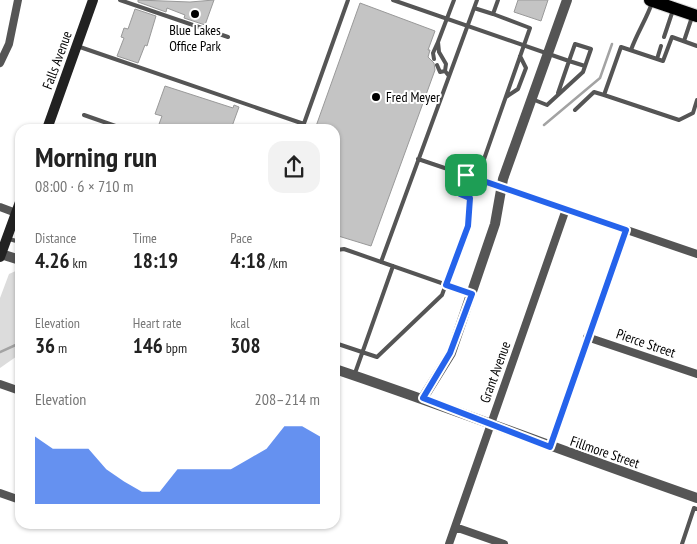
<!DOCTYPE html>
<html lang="en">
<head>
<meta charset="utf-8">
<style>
  :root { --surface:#fff; --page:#f2f2f2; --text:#222; --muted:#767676; --accent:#2563eb }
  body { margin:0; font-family:"PT Sans Narrow",sans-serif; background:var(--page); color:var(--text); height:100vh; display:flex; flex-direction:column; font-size:19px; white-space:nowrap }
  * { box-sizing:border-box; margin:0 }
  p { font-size:16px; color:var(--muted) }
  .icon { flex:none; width:28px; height:28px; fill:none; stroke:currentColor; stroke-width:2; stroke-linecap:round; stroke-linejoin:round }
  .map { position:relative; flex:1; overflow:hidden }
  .drawer { position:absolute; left:15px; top:124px; width:325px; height:405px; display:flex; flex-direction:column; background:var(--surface); border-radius:15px; box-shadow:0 1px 4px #0004 }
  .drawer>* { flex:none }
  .pin { position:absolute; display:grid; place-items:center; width:42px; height:42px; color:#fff; margin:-21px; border-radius:10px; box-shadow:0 2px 8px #0006 }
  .round { display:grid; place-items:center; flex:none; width:52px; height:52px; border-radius:15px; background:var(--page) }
  .head { display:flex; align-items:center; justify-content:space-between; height:85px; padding:0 20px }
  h1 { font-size:28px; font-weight:600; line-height:38px }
  .metrics { display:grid; grid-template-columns:repeat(3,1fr); gap:8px; height:85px; padding:5px 20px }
  .metrics div { display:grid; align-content:center }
  .metrics b { font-size:21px; font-weight:600 }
  .metrics small { font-size:14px; font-weight:400 }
  .metrics p { font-size:14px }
  .chart { height:140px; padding:10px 20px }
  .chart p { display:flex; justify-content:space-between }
  .chart svg { width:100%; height:90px; margin-top:5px; fill:var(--accent); opacity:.7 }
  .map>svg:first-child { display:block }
  .green { fill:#dcdcdc }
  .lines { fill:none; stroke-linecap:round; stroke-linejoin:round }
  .stream { stroke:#a3a3a3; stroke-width:2.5 }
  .building { fill:#c4c4c4; stroke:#999 }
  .primary-casing { stroke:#dbdbdb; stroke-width:14 }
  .service { stroke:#555; stroke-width:4 }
  .minor { stroke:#555; stroke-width:8 }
  .tertiary { stroke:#555; stroke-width:10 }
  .secondary { stroke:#222; stroke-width:10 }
  .primary { stroke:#000; stroke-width:12 }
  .route-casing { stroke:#fff; stroke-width:10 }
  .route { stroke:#2563eb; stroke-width:6 }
  .poi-dot { fill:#000; stroke:#fff; stroke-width:2 }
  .labels { text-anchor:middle; stroke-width:4; stroke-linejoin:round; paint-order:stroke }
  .poi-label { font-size:14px; fill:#000; stroke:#fff }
  .street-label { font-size:14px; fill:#000; stroke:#fff }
</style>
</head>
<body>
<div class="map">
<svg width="697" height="544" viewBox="0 0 697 544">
  <rect width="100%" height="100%" fill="#fff"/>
  <path class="green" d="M18,270L20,271V354L0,368V298L9,274Z"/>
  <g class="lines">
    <path class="stream" d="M544,125L600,78L612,44
      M0,352L20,343"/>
  </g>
  <path class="building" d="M138,0L190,2L214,0L205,25L184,18L185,15L167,8L166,12L138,2Z
    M518,0H548L541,21L514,12Z
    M360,3L435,31L428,50H430L428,57L434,63L435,70L371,246L335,235V129H315Z
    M135,9L156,16L147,46L145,45L138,63L117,56L124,38L121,37L124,28L128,29Z
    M165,86L233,108L234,105L239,107L231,129H185L175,125L173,129L158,127L162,116L155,114Z"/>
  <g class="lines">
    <g class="primary-casing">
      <path id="primary" d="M650,0L697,16"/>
    </g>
    <path class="service" d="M120,0L228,37
      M393,0L569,61L575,44L591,49L583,72L547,105L532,99
      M474,8L493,14
      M664,37L673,10
      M684,41L692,17
      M77,46L304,124
      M697,46L672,37L663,61L621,47L604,95L679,120L693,113L697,100
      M631,50C637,33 646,20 652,3
      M434,59L433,53L438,42
      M657,59L661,46
      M437,65L440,72L445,71
      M449,76L445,71L446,64L439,52L438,42L454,0
      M558,93L569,61L585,66
      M506,97L518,89L526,68L520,56
      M575,110L594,92L604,95
      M84,115L124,129
      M302,129L348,0
      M418,159L501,187
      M9,239L20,242
      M335,254L337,250L344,249L470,293
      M381,262L477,0
      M335,343L377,357L442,295L467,226L470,198L460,194L472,158L483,162L530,28L493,14L498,0
      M354,376L393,266
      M550,445L626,230
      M682,544L694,508L697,509"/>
    <path class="minor" d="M0,63L9,44L18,0
      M501,187L697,254
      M0,207L16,213
      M587,337L697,374
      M0,384L20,391
      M0,493L20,500
      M455,527L504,544
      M449,544L566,209"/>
    <path class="tertiary" d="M1,254L20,260
      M335,369C457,410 576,456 697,498
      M423,398L451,353L495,224L503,179L567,0"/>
    <path class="secondary" d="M47,129L93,0
      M0,257L20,202"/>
    <use href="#primary" class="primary"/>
  </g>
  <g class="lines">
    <g class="route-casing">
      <path id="route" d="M466,175L626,230L550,447L423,398L450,353L472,294L446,285L468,226L470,198L460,194Z"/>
    </g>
    <use href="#route" class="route"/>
  </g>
  <g class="poi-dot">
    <circle cx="195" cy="14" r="5"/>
    <circle cx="376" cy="97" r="5"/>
  </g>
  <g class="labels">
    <g class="poi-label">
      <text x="195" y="35">Blue Lakes<tspan x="195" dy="16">Office Park</tspan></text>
      <text x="386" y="102" text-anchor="start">Fred Meyer</text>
    </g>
    <g class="street-label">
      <text transform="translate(57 60) rotate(-70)" y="5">Falls Avenue</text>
      <text transform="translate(646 343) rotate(19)" y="5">Pierce Street</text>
      <text transform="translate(495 372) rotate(-70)" y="5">Grant Avenue</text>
      <text transform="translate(605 452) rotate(19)" y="5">Fillmore Street</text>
    </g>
  </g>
</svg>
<div class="pin" style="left:466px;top:175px;background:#1e9e55"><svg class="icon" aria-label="arrive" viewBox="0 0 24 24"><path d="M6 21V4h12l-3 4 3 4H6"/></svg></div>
<section class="drawer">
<div class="head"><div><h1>Morning run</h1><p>08:00 · 6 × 710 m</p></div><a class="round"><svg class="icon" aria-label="share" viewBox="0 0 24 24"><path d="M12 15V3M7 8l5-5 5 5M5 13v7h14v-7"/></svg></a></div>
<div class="metrics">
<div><p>Distance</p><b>4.26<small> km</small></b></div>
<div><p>Time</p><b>18:19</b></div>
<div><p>Pace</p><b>4:18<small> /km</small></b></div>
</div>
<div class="metrics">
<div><p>Elevation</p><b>36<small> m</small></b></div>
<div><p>Heart rate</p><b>146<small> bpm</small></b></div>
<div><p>kcal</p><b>308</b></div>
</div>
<div class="chart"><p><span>Elevation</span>208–214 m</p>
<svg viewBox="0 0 160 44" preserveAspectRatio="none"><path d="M0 44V11L10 17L20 17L30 17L40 27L50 33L60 38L70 38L80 27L90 27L100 27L110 27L120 22L130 17L140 6L150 6L160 11V44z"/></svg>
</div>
</section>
</div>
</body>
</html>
